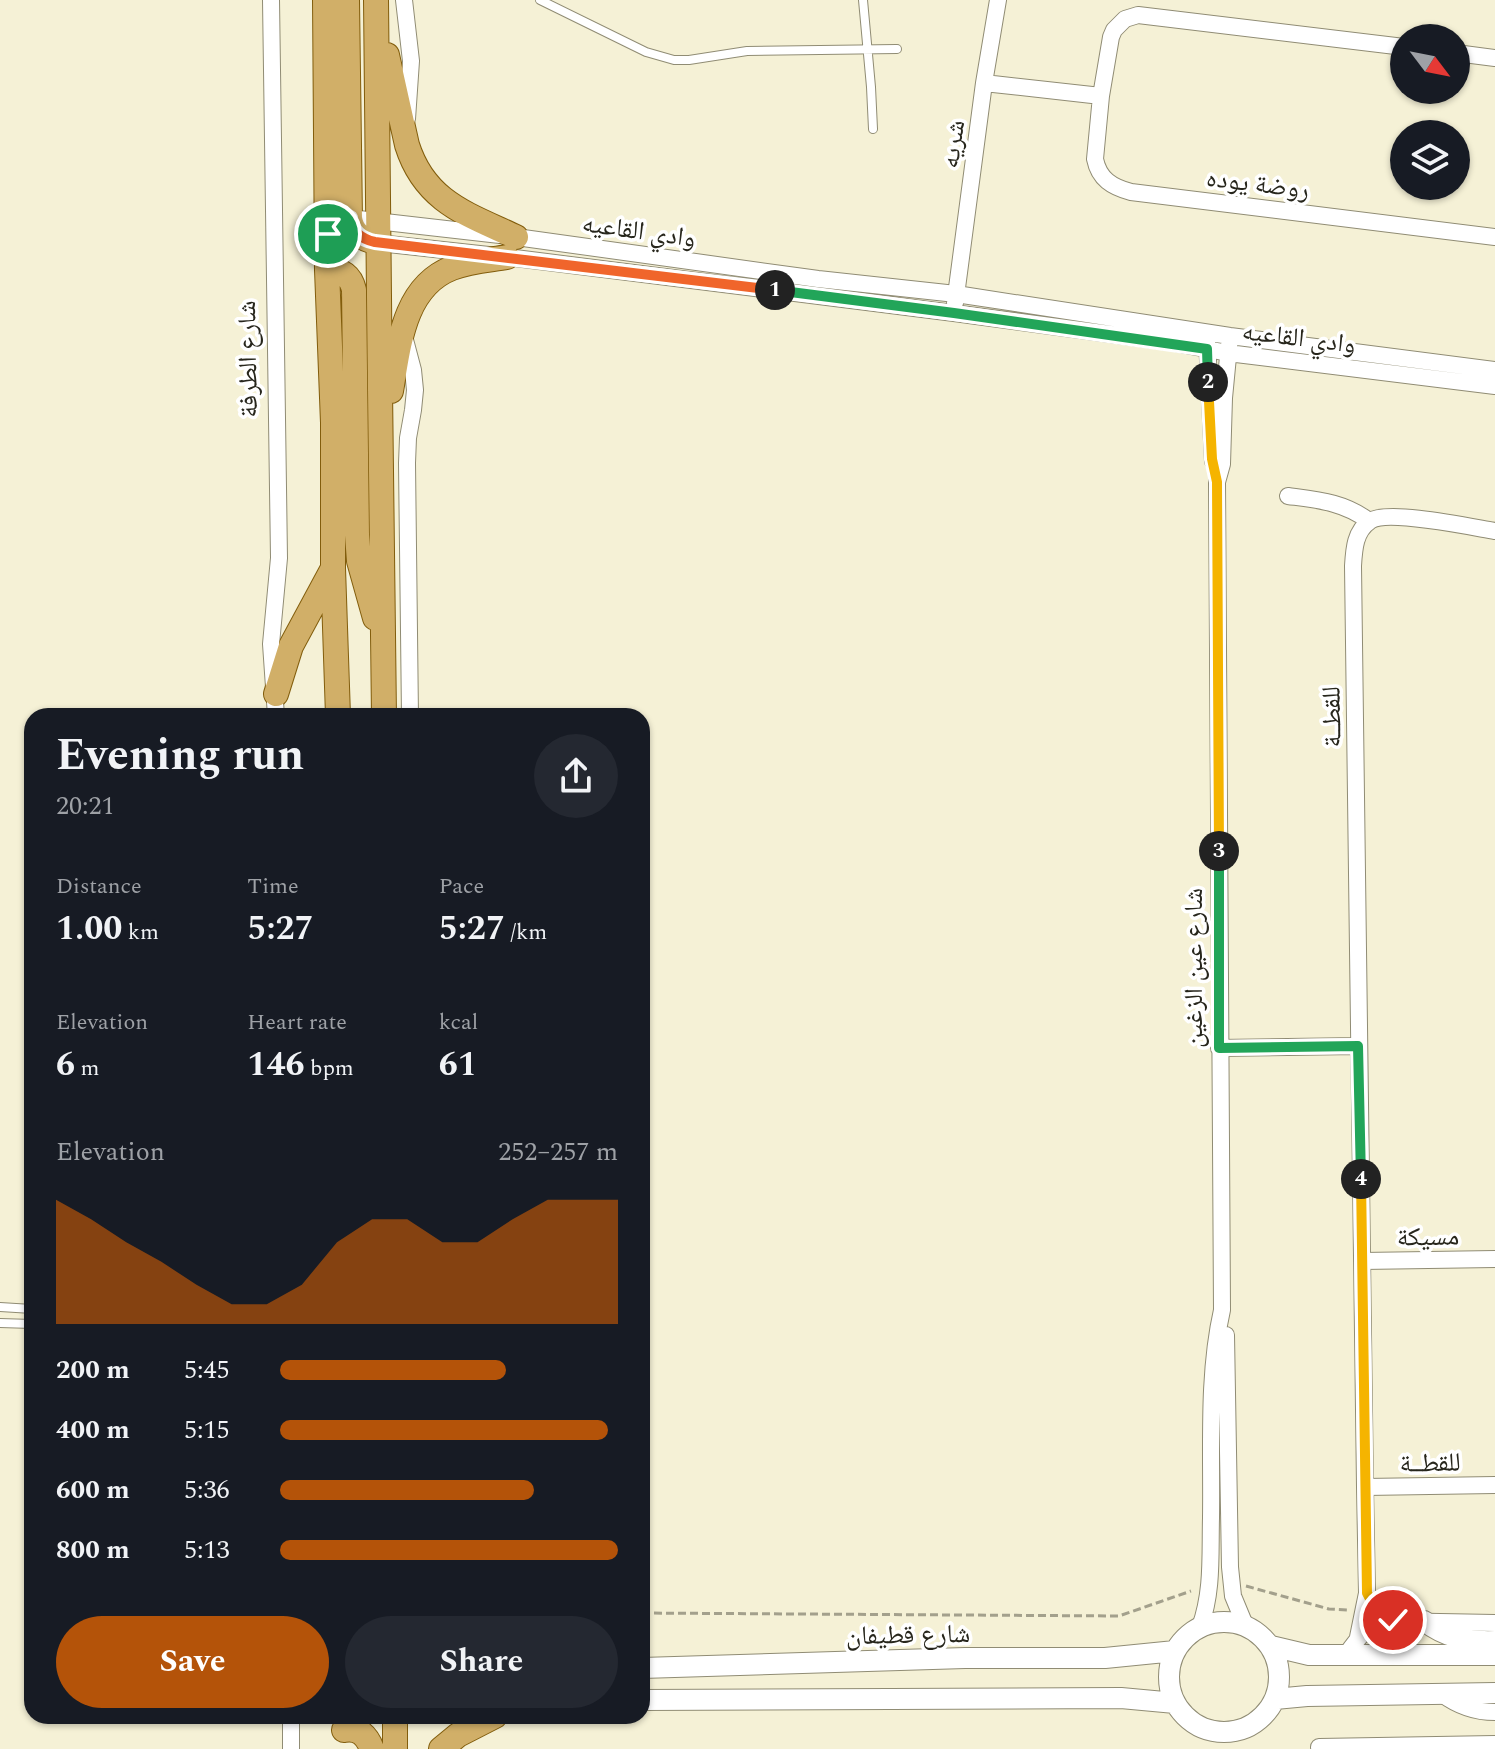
<!DOCTYPE html>
<html lang="en">
<head>
<meta charset="utf-8">
<style>
  :root { --surface:#171b24; --page:#242831; --text:#f1f3f6; --muted:#9ea1a6; --accent:#b45309 }
  body { margin:0; font-family:Spectral,"Noto Naskh Arabic",serif; background:var(--page); color:var(--text); height:100vh; display:flex; flex-direction:column; font-size:30px; white-space:nowrap }
  * { box-sizing:border-box; margin:0 }
  p { font-size:26px; color:var(--muted) }
  .icon { flex:none; width:44px; height:44px; fill:none; stroke:currentColor; stroke-width:2; stroke-linecap:round; stroke-linejoin:round }
  .map { position:relative; flex:1; overflow:hidden }
  .side { position:absolute; left:24px; top:708px; width:626px; height:1016px; display:flex; flex-direction:column; background:var(--surface); border-radius:24px; box-shadow:0 2px 6px #0004 }
  .side>* { flex:none }
  .needle { width:52px; rotate:122deg }
  .fabs { position:absolute; left:1390px; top:24px; display:grid; gap:16px }
  .fabs a { display:grid; place-items:center; width:80px; height:80px; border-radius:50%; background:var(--surface); box-shadow:0 2px 6px #0004; font-size:40px }
  .pin { position:absolute; display:grid; place-items:center; width:68px; height:68px; color:#fff; margin:-34px; border:4px solid #fff; border-radius:50%; box-shadow:0 2px 8px #0007 }
  .km { position:absolute; width:40px; height:40px; margin:-20px; border-radius:50%; background:#222; color:#fff; font-size:22px; line-height:40px; text-align:center }
  .round { display:grid; place-items:center; flex:none; width:84px; height:84px; border-radius:42px; background:var(--page) }
  .overview { display:flex; align-items:center; justify-content:space-between; height:136px; padding:0 32px }
  h1 { font-size:44px; font-weight:700; line-height:60px }
  .stats { display:grid; grid-template-columns:repeat(3,1fr); gap:12px; height:136px; padding:8px 32px }
  .stats div { display:grid; align-content:center }
  .stats b { font-size:34px; font-weight:700 }
  .stats small { font-size:22px; font-weight:400 }
  .stats p { font-size:22px }
  .chart { height:224px; padding:16px 32px }
  .chart p { display:flex; justify-content:space-between }
  .chart svg { width:100%; height:144px; margin-top:8px; fill:var(--accent); opacity:.7 }
  .primary-button { display:flex; gap:16px; margin-top:auto; padding:16px 32px }
  .primary-button a { flex:1; height:92px; border-radius:48px; background:var(--accent); color:#fff; font-size:32px; font-weight:700; line-height:92px; text-align:center }
  .primary-button a+a { background:var(--page); color:var(--text) }
  ul { padding:0 32px; list-style:none; font-size:26px }
  li { display:grid; grid-template-columns:128px 96px 1fr; align-items:center; height:60px }
  li i { height:20px; border-radius:10px; background:var(--accent) }
  .map>svg:first-child { display:block }
  .lines { fill:none; stroke-linecap:round; stroke-linejoin:round }
  .service-casing { stroke:#908c74; stroke-width:10 }
  .minor-casing { stroke:#908c74; stroke-width:18 }
  .tertiary-casing { stroke:#908c74; stroke-width:22 }
  .primary-casing { stroke:#825d0c; stroke-width:26 }
  .path { stroke:#a3a08c; stroke-width:3; stroke-dasharray:8 4; stroke-linecap:butt }
  .service { stroke:#fff; stroke-width:8 }
  .minor { stroke:#fff; stroke-width:16 }
  .tertiary { stroke:#fff; stroke-width:20 }
  .primary { stroke:#d1af68; stroke-width:24 }
  .split-1-casing { stroke:#fff; stroke-width:16 }
  .split-2-casing { stroke:#fff; stroke-width:16 }
  .split-3-casing { stroke:#fff; stroke-width:16 }
  .split-4-casing { stroke:#fff; stroke-width:16 }
  .split-5-casing { stroke:#fff; stroke-width:16 }
  .split-1 { stroke:#f0652b; stroke-width:10 }
  .split-2 { stroke:#22a559; stroke-width:10 }
  .split-3 { stroke:#f5b400; stroke-width:10 }
  .split-4 { stroke:#22a559; stroke-width:10 }
  .split-5 { stroke:#f5b400; stroke-width:10 }
  .labels { text-anchor:middle; stroke-width:7; stroke-linejoin:round; paint-order:stroke }
  .street-label { font-size:26px; fill:#27261c; stroke:#fff }
</style>
</head>
<body>
<div class="map">
<svg width="1495" height="1749" viewBox="0 0 1495 1749">
  <rect width="100%" height="100%" fill="#f5f1d6"/>
  <g class="lines">
    <g class="service-casing">
      <path id="service" d="M540,0L646,52L674,60H689L747,51L897,49
        M863,0L871,87L873,129
        M0,1307L32,1309
        M0,1323L32,1324"/>
    </g>
    <g class="minor-casing">
      <path id="minor" d="M271,0L279,558L271,644L276,716
        M404,0L411,61L407,119
        M1404,47L1138,15L1125,19L1114,30L1111,37L1101,96L1095,159C1099,179 1112,187 1131,192L1495,237
        M1456,53L1495,58
        M984,83L1101,96
        M343,219L350,218L516,237L818,279L956,294L1230,336L1495,370
        M379,243L507,257L954,313L1170,342L1228,353L1495,386
        M955,303L984,83L998,0
        M404,336L413,370L415,390L413,410L408,438L407,463L410,716
        M1207,340L1213,461
        M1288,496C1318,500 1344,502 1369,521
        M1495,531C1471,527 1387,509 1370,521C1355,531 1354,549 1353,566L1365,1487L1495,1485
        M1219,1048L1358,1046
        M1362,1261L1495,1259
        M1226,1335L1230,1567L1233,1596L1245,1625
        M1200,1627C1213,1591 1210,1555 1211,1518C1212,1450 1207,1376 1222,1310L1217,482L1222,464L1224,398L1230,336
        M1358,1637L1367,1593L1365,1487
        M1346,1655C1357,1639 1366,1627 1385,1621L1495,1623
        M1442,1694C1458,1706 1474,1712 1495,1712
        M291,1716V1749
        M1319,1747L1495,1744"/>
    </g>
    <g class="tertiary-casing">
      <path id="tertiary" d="M1424,1621C1446,1638 1468,1642 1495,1641
        M1169 1677a55 55 0 1 1 110 0a55 55 0 1 1-110 0Z
        M1271,1646L1309,1655H1495
        M642,1668L965,1658H1105L1175,1651
        M1275,1699L1307,1696L1495,1693
        M642,1700L1121,1698L1175,1703"/>
    </g>
    <g class="primary-casing">
      <path id="primary" d="M325,0L327,270L333,423V568L338,716
        M347,0L350,218C352,234 363,240 379,243
        M376,0C378,239 381,477 384,716
        M387,55L407,145C425,202 467,214 516,237
        M327,270C342,269 351,276 354,290L357,535L359,561L375,618
        M391,391C399,346 403,287 452,268C470,261 489,260 507,257
        M276,694L291,646L332,570
        M344,1730C359,1727 367,1736 372,1749
        M395,1749V1716
        M441,1749L458,1735L495,1716"/>
    </g>
    <path class="path" d="M1246,1586L1329,1609L1347,1610
      M642,1613L1119,1616L1191,1591"/>
    <use href="#service" class="service"/>
    <use href="#minor" class="minor"/>
    <use href="#tertiary" class="tertiary"/>
    <use href="#primary" class="primary"/>
  </g>
  <g class="lines">
    <g class="split-1-casing">
      <path id="split-1" d="M328,234L336,223L350,218C352,232 361,239 375,242L775,290"/>
    </g>
    <g class="split-2-casing">
      <path id="split-2" d="M775,290L954,313L1207,349L1208,382"/>
    </g>
    <g class="split-3-casing">
      <path id="split-3" d="M1208,382L1212,459L1217,482L1219,851"/>
    </g>
    <g class="split-4-casing">
      <path id="split-4" d="M1219,851V1048L1358,1046L1361,1179"/>
    </g>
    <g class="split-5-casing">
      <path id="split-5" d="M1361,1179L1367,1593L1382,1622L1393,1620"/>
    </g>
    <use href="#split-1" class="split-1"/>
    <use href="#split-2" class="split-2"/>
    <use href="#split-3" class="split-3"/>
    <use href="#split-4" class="split-4"/>
    <use href="#split-5" class="split-5"/>
  </g>
  <g class="labels">
    <g class="street-label">
      <text transform="translate(952 144) rotate(-82)" y="9">شريه</text>
      <text transform="translate(1258 183) rotate(7)" y="9">روضة يوده</text>
      <text transform="translate(639 230) rotate(8)" y="9">وادي القاعيه</text>
      <text transform="translate(1299 337) rotate(7)" y="9">وادي القاعيه</text>
      <text transform="translate(247 359) rotate(-91)" y="9">شارع الطرفة</text>
      <text transform="translate(1331 717) rotate(-91)" y="9">للقطــة</text>
      <text transform="translate(1193 968) rotate(-90)" y="9">شارع عين الزغين</text>
      <text transform="translate(1428 1236) rotate(-1)" y="9">مسيكة</text>
      <text transform="translate(1430 1462) rotate(-1)" y="9">للقطــة</text>
      <text transform="translate(908 1634) rotate(-1)" y="9">شارع قطيفان</text>
    </g>
  </g>
</svg>
<div class="fabs">
<a><svg class="needle" viewBox="-14 -14 28 28"><path d="M0-13l5 13h-10z" fill="#e53935"/><path d="M0 13l5-13h-10z" fill="#9ea1a6"/></svg></a>
<a><svg class="icon" aria-label="layers" viewBox="0 0 24 24"><path d="M12 4l9 5-9 5-9-5zM3 14l9 5 9-5"/></svg></a>
</div>
<div class="pin" style="left:328px;top:234px;background:#1e9e55"><svg class="icon" aria-label="arrive" viewBox="0 0 24 24"><path d="M6 21V4h12l-3 4 3 4H6"/></svg></div>
<div class="pin" style="left:1393px;top:1620px;background:#d93025"><svg class="icon" aria-label="check" viewBox="0 0 24 24"><path d="M5 12l5 5 9-10"/></svg></div>
<b class="km" style="left:775px;top:290px">1</b>
<b class="km" style="left:1208px;top:382px">2</b>
<b class="km" style="left:1219px;top:851px">3</b>
<b class="km" style="left:1361px;top:1179px">4</b>
<section class="side">
<div class="overview"><div><h1>Evening run</h1><p>20:21</p></div><a class="round"><svg class="icon" aria-label="share" viewBox="0 0 24 24"><path d="M12 15V3M7 8l5-5 5 5M5 13v7h14v-7"/></svg></a></div>
<div class="stats">
<div><p>Distance</p><b>1.00<small> km</small></b></div>
<div><p>Time</p><b>5:27</b></div>
<div><p>Pace</p><b>5:27<small> /km</small></b></div>
</div>
<div class="stats">
<div><p>Elevation</p><b>6<small> m</small></b></div>
<div><p>Heart rate</p><b>146<small> bpm</small></b></div>
<div><p>kcal</p><b>61</b></div>
</div>
<div class="chart"><p><span>Elevation</span>252–257 m</p>
<svg viewBox="0 0 160 44" preserveAspectRatio="none"><path d="M0 44V6L10 12L20 19L30 25L40 32L50 38L60 38L70 32L80 19L90 12L100 12L110 19L120 19L130 12L140 6L150 6L160 6V44z"/></svg>
</div>
<ul>
<li><b>200 m</b>5:45<i style="width:67%"></i></li>
<li><b>400 m</b>5:15<i style="width:97%"></i></li>
<li><b>600 m</b>5:36<i style="width:75%"></i></li>
<li><b>800 m</b>5:13<i style="width:100%"></i></li>
</ul>
<div class="primary-button"><a>Save</a><a>Share</a></div>
</section>
</div>
</body>
</html>
